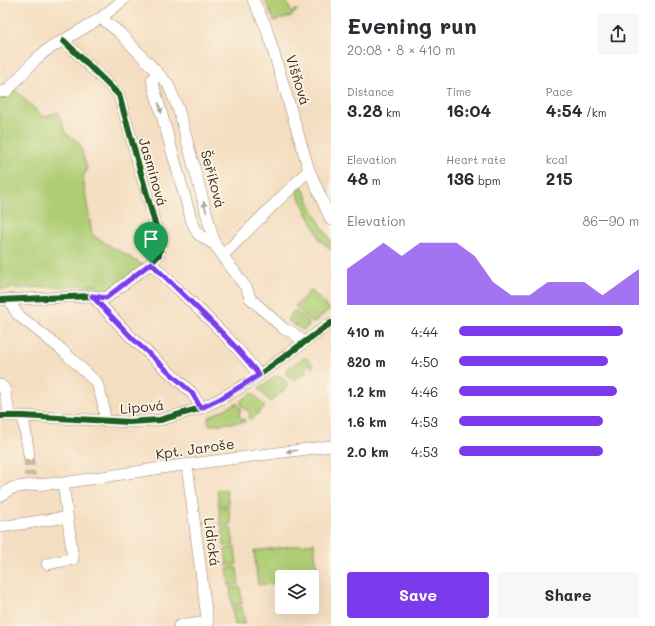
<!DOCTYPE html>
<html lang="en">
<head>
<meta charset="utf-8">
<style>
  :root { --surface:#fff; --page:#f7f7f7; --text:#2b2b33; --muted:#7c7c81; --accent:#7c3aed }
  body { margin:0; font-family:Mali,sans-serif; background:var(--page); color:var(--text); height:100vh; display:flex; flex-direction:column; font-size:15px; white-space:nowrap }
  * { box-sizing:border-box; margin:0 }
  p { font-size:13px; color:var(--muted) }
  .icon { flex:none; width:22px; height:22px; fill:none; stroke:currentColor; stroke-width:2; stroke-linecap:round; stroke-linejoin:round }
  .map { position:relative; flex:1; overflow:hidden }
  .panel { display:flex; flex-direction:column; background:var(--surface); width:324px }
  .panel>* { flex:none }
  .fabs { position:absolute; left:275px; top:570px; display:grid; gap:8px }
  .fabs a { display:grid; place-items:center; width:44px; height:44px; border-radius:4px; background:var(--surface); box-shadow:0 4px 16px #0002; font-size:20px }
  .pin { position:absolute; display:grid; place-items:center; width:34px; height:34px; color:#fff; margin:-41px -17px; border-radius:50% 50% 50% 0; rotate:-45deg; box-shadow:0 0 4px #0007 }
  .pin .icon { rotate:45deg }
  .round { display:grid; place-items:center; flex:none; width:42px; height:42px; border-radius:4px; background:var(--page) }
  .headline { display:flex; align-items:center; justify-content:space-between; height:68px; padding:0 16px }
  h1 { font-size:22px; font-weight:700; line-height:30px }
  .metrics { display:grid; grid-template-columns:repeat(3,1fr); gap:6px; height:68px; padding:4px 16px }
  .metrics div { display:grid; align-content:center }
  .metrics b { font-size:17px; font-weight:700 }
  .metrics small { font-size:11px; font-weight:400 }
  .metrics p { font-size:11px }
  .chart { height:112px; padding:8px 16px }
  .chart p { display:flex; justify-content:space-between }
  .chart svg { width:100%; height:72px; margin-top:4px; fill:var(--accent); opacity:.7 }
  .primary-button { display:flex; gap:8px; margin-top:auto; padding:8px 16px }
  .primary-button a { flex:1; height:46px; border-radius:4px; background:var(--accent); color:#fff; font-size:16px; font-weight:700; line-height:46px; text-align:center }
  .primary-button a+a { background:var(--page); color:var(--text) }
  ul { padding:0 16px; list-style:none; font-size:13px }
  li { display:grid; grid-template-columns:64px 48px 1fr; align-items:center; height:30px }
  li i { height:10px; border-radius:5px; background:var(--accent) }
  main { display:flex; flex:1; min-height:0 }
  .map>svg:first-child { display:block }
  .green { fill:#aecd75; stroke:#747c4a }
  .lines { fill:none; stroke-linecap:round; stroke-linejoin:round }
  .minor-tunnel { stroke:#cfbaa0; stroke-width:11; stroke-dasharray:11 5.5; stroke-linecap:butt }
  .minor-casing { stroke:#988470; stroke-width:12 }
  .minor { stroke:#fff; stroke-width:11 }
  .cycleway-casing { stroke:#fcf5e5; stroke-width:8 }
  .cycleway { stroke:#1b5e20; stroke-width:6 }
  .oneway { fill:#a79f9a }
  .route-casing { stroke:#fff; stroke-width:8 }
  .route { stroke:#7c3aed; stroke-width:5 }
  .labels { text-anchor:middle; stroke-width:3.5; stroke-linejoin:round; paint-order:stroke }
  .street-label { font-size:14px; fill:#3b2a1e; stroke:#fcf5e5 }
</style>
</head>
<body>
<main>
<div class="map">
<svg width="331" height="626" viewBox="0 0 331 626">
  <rect width="100%" height="100%" fill="#fcf5e5"/>
  <filter id="ink" filterUnits="userSpaceOnUse"><feTurbulence type="fractalNoise" baseFrequency=".025" numOctaves="2"/><feDisplacementMap in="SourceGraphic" scale="8" xChannelSelector="R" yChannelSelector="G"/><feConvolveMatrix kernelMatrix="1 2 1 2 8 2 1 2 1" color-interpolation-filters="sRGB"/></filter>
  <filter id="wash" filterUnits="userSpaceOnUse"><feTurbulence type="fractalNoise" baseFrequency=".012" numOctaves="4" result="noise"/><feDisplacementMap in="SourceGraphic" scale="16" xChannelSelector="R" yChannelSelector="G"/><feGaussianBlur stdDeviation="0.9" result="paint"/><feColorMatrix in="noise" values="0 0 0 0 0 0 0 0 0 0 0 0 0 0 0 0 0 1.4 0 .05"/><feComposite in="paint" operator="in"/></filter>
  <g filter="url(#wash)">
    <rect width="100%" height="100%" fill="#f4dec1"/>
    <path class="green" d="M265,0H286L292,13L296,9L297,11L292,16L274,21Z
      M15,90L43,117L58,112L66,134L79,142L87,168L83,178L92,235L143,265L106,295L99,294L96,285L0,289V136L2,133L0,131V94Z
      M302,186L319,222L331,241V250L318,238L319,237L297,193V191Z
      M311,290L330,309L314,322H311L295,306Z
      M294,311H296L309,323V326L303,330L287,320L288,318Z
      M303,358L305,359L307,358L313,364L312,368L308,364L305,367L308,371L295,379L289,378L286,374V370Z
      M276,376C283,376 287,381 287,387L270,402L259,389Z
      M253,393L265,407L251,420L249,418L250,412L243,408L240,401Z
      M237,403L241,409L239,415L241,419L245,420V422L210,425L208,421L209,417Z
      M226,489L229,505L219,507L217,490Z
      M229,508L231,524V525L221,526L219,509Z
      M231,527L234,545L224,546L222,529Z
      M314,543L318,577H282V582L258,585L254,551Z
      M235,547L237,564L227,566L225,549Z
      M236,567L237,568L239,584L229,586L227,569Z
      M238,587H240L242,604L232,606L230,588Z
      M242,607L245,623L235,625L232,608Z"/>
  </g>
  <g filter="url(#ink)">
    <g class="lines">
      <path class="minor-tunnel" d="M29,455L30,476"/>
      <g class="minor-casing">
        <path id="minor" d="M253,0L266,27L309,170L331,220
          M101,18L120,33L168,84L179,111L215,245L247,289L250,298L284,329L292,332L304,342
          M157,72L152,80L192,222L198,234L215,245
          M0,92L7,91L37,58L47,50L101,18L123,0
          M223,255L309,170
          M151,263C188,300 228,334 259,375
          M92,296L134,340L192,393L201,408
          M9,299L17,314L61,349L97,383L103,403L105,421
          M0,300L92,296L106,298L151,263L159,255L161,245L119,95L64,41
          M0,385L4,388L10,416
          M0,416H23L129,422L160,420L201,408L220,399L248,383L331,323
          M23,416L29,455
          M187,465L208,626
          M0,496L12,488L31,485L63,483L168,467L331,446
          M0,527L67,517
          M47,564L73,559L63,483
          M179,626L207,622"/>
      </g>
      <use href="#minor" class="minor"/>
      <g class="cycleway-casing">
        <path id="cycleway" d="M0,300L92,296L106,298L151,263L159,255L161,245L119,95L64,41
          M0,416H23L129,422L160,420L201,408L220,399L248,383L331,323"/>
      </g>
      <use href="#cycleway" class="cycleway"/>
    </g>
    <defs><path id="oneway-solid" d="M-6-.8H1V-3.2L6.5 0L1 3.2V.8H-6Z"/></defs>
    <g class="oneway">
      <use href="#oneway-solid" transform="translate(160 108) rotate(74)"/>
      <use href="#oneway-solid" transform="translate(205 207) rotate(-105)"/>
      <use href="#oneway-solid" transform="translate(292 451) rotate(173)"/>
    </g>
  </g>
  <g class="lines" filter="url(#ink)">
    <g class="route-casing">
      <path id="route" d="M151,263C188,300 227,334 259,375L220,399L201,408L192,393L134,340L92,296L106,298Z"/>
    </g>
    <use href="#route" class="route"/>
  </g>
  <g class="labels">
    <g class="street-label">
      <text transform="translate(298 80) rotate(73)" y="5">Višňová</text>
      <text transform="translate(153 172) rotate(74)" y="5">Jasmínová</text>
      <text transform="translate(213 179) rotate(75)" y="5">Šeříková</text>
      <text transform="translate(142 407) rotate(-5)" y="5">Lipová</text>
      <text transform="translate(195 449) rotate(-8)" y="5">Kpt. Jaroše</text>
      <text transform="translate(212 542) rotate(83)" y="5">Lidická</text>
    </g>
  </g>
</svg>
<div class="fabs">
<a><svg class="icon" aria-label="layers" viewBox="0 0 24 24"><path d="M12 4l9 5-9 5-9-5zM3 14l9 5 9-5"/></svg></a>
</div>
<div class="pin" style="left:151px;top:263px;background:#1e9e55"><svg class="icon" aria-label="arrive" viewBox="0 0 24 24"><path d="M6 21V4h12l-3 4 3 4H6"/></svg></div>
</div>
<section class="panel">
<div class="headline"><div><h1>Evening run</h1><p>20:08 · 8 × 410 m</p></div><a class="round"><svg class="icon" aria-label="share" viewBox="0 0 24 24"><path d="M12 15V3M7 8l5-5 5 5M5 13v7h14v-7"/></svg></a></div>
<div class="metrics">
<div><p>Distance</p><b>3.28<small> km</small></b></div>
<div><p>Time</p><b>16:04</b></div>
<div><p>Pace</p><b>4:54<small> /km</small></b></div>
</div>
<div class="metrics">
<div><p>Elevation</p><b>48<small> m</small></b></div>
<div><p>Heart rate</p><b>136<small> bpm</small></b></div>
<div><p>kcal</p><b>215</b></div>
</div>
<div class="chart"><p><span>Elevation</span>86–90 m</p>
<svg viewBox="0 0 160 44" preserveAspectRatio="none"><path d="M0 44V22L10 14L20 6L30 14L40 6L50 6L60 6L70 14L80 30L90 38L100 38L110 30L120 30L130 30L140 38L150 30L160 22V44z"/></svg>
</div>
<ul>
<li><b>410 m</b>4:44<i style="width:91%"></i></li>
<li><b>820 m</b>4:50<i style="width:83%"></i></li>
<li><b>1.2 km</b>4:46<i style="width:88%"></i></li>
<li><b>1.6 km</b>4:53<i style="width:80%"></i></li>
<li><b>2.0 km</b>4:53<i style="width:80%"></i></li>
</ul>
<div class="primary-button"><a>Save</a><a>Share</a></div>
</section>
</main>
</body>
</html>
